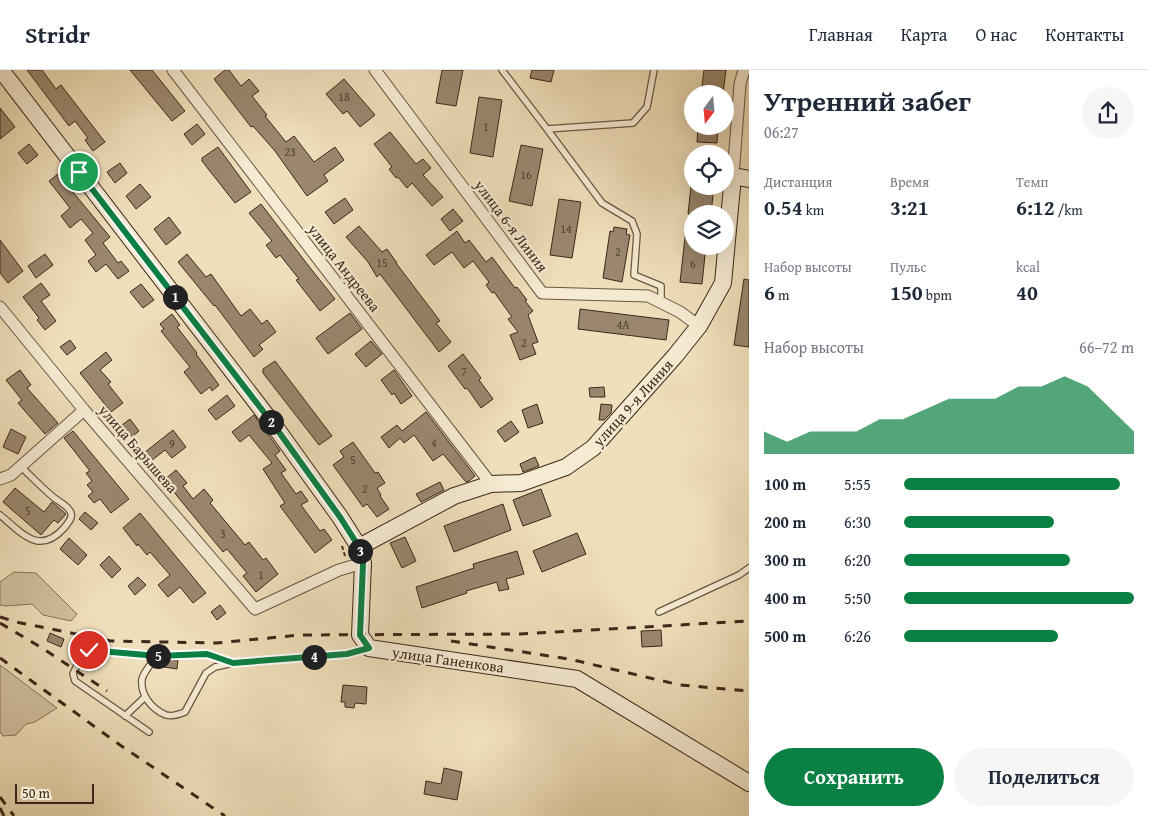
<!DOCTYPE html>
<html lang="ru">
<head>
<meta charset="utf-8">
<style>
  :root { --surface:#fff; --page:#f6f6f7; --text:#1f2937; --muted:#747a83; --line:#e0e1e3; --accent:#0b8043 }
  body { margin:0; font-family:"Gentium Book Plus",serif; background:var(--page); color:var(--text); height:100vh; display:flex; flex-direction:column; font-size:19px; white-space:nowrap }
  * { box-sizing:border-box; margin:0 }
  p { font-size:16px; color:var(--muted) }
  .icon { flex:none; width:28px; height:28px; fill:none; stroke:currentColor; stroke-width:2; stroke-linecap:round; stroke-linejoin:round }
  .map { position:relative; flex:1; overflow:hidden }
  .side { display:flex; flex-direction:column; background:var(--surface); width:400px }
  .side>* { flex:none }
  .needle { width:32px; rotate:196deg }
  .tools { position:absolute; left:684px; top:15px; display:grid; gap:10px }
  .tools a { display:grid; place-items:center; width:50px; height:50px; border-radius:50%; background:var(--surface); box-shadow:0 5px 20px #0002; font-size:25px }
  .scale { position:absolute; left:15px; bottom:12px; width:79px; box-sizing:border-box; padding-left:5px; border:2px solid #3d281b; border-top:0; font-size:14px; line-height:18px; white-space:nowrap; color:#3d281b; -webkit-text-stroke:4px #f5ead2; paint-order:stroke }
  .pin { position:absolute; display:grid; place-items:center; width:42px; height:42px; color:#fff; margin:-21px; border:2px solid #fff; border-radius:50%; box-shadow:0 1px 5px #0007 }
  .km { position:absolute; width:25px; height:25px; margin:-12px; border-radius:50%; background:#222; color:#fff; font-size:14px; line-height:25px; text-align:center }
  .round { display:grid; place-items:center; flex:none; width:52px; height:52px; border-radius:26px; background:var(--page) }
  .overview { display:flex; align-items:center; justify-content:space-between; height:85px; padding:0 15px }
  h1 { font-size:28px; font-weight:700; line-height:38px }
  .stats { display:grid; grid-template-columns:repeat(3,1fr); gap:8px; height:85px; padding:5px 15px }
  .stats div { display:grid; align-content:center }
  .stats b { font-size:21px; font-weight:700 }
  .stats small { font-size:14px; font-weight:400 }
  .stats p { font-size:14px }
  .chart { height:140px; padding:10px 15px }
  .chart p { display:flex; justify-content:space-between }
  .chart svg { width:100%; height:90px; margin-top:5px; fill:var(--accent); opacity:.7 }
  .button { display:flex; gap:10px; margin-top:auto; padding:10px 15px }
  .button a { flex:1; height:58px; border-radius:30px; background:var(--accent); color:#fff; font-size:20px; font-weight:700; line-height:58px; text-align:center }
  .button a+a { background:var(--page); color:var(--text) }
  ul { padding:0 15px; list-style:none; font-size:16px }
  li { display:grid; grid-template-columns:80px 60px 1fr; align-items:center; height:38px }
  li i { height:12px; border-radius:6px; background:var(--accent) }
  header { display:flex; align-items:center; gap:30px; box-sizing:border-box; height:70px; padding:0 25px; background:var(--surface); border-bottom:1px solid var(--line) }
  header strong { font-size:24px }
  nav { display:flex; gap:28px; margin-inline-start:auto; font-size:18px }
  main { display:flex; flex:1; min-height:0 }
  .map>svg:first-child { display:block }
  .green { fill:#d1c09f; stroke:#87745d }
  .building { fill:#9a876e; stroke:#3d281b }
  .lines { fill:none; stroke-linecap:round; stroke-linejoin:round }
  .lane-casing { stroke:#6a5643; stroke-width:8 }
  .street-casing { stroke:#6a5643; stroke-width:13 }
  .secondary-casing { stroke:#3d281b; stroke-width:18 }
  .path { stroke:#3d281b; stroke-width:2; stroke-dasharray:4 2.5; stroke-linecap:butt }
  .lane { stroke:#f5ead2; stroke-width:5.5 }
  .street { stroke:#f5ead2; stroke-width:11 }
  .secondary { stroke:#f5ead2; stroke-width:16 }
  .rail { stroke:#3d281b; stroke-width:3; stroke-dasharray:9 9; stroke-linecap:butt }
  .route-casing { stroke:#fff; stroke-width:10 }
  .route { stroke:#0b8043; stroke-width:6 }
  .labels { text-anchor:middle; stroke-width:4.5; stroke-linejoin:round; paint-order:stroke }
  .number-label { font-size:12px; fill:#544030 }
  .street-label { font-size:15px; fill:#3d281b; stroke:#f5ead2 }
</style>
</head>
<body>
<header>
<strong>Stridr</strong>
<nav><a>Главная</a><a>Карта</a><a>О нас</a><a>Контакты</a></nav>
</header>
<main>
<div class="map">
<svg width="749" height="746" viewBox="0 0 749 746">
  <rect width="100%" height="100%" fill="#efdfba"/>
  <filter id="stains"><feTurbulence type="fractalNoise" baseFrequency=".004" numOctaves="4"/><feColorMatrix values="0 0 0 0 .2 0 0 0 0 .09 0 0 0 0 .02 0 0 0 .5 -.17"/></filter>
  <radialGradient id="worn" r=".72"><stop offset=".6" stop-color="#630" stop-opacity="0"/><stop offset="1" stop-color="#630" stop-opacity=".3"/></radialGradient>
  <path class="green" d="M14,502L36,503L77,544L71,551L43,545L32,534L5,536L0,535V512Z
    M0,595L57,638L35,652L26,654L16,665L3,666L0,662Z"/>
  <path class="building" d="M27,0H42L56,19L61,15L105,72L93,81L85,70L88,68L75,51L69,56Z
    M130,0H152L185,41L172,51Z
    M225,0H229L241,16L249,9L259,21L252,26L267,45L265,46L286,72L294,66L314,92L335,77L344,90L324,105L328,111L307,126L275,81L253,56L251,57L214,9Z
    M442,0H463L456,36L436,33Z
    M532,0H554L551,12L530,8Z
    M704,0H726L723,24H701Z
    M344,9L375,45L360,57L347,41L343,44L326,24Z
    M479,27L502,30L493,87L470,83Z
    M0,38L15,57L0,69Z
    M197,54L205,64L192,75L184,64Z
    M698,56H718L717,73L697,72Z
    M390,62L416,94L423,89L431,98L423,105L443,127L432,136L412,113L407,118L398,107L396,108L389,99L392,97L374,74Z
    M29,74L38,85L27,94L18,83Z
    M521,75L543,79L532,136L509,131Z
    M218,77L251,122L235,133L202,91V88Z
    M120,93L127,103L115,113L107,102Z
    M58,104L110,167L103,173L118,193L121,191L129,201L118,209L106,194L96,202L88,191L96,185L85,170L93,163L81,149L70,158L61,146L70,138L49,111Z
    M140,114L151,127L136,139L126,126Z
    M691,116H714L711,144H688Z
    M345,128L353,140L334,154L325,142Z
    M559,129L581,132L572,188L550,185Z
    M261,134L311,199L335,229L320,241L296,210L299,209L280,185L276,188L266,175L272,171L249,143Z
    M453,139L463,151L450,161L441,149Z
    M169,147L181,163L166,175L154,159Z
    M687,150H692V176H706L702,214L680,212Z
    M359,156L382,182L387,179L397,193H396L440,251L436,253L451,272L439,282L380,204L377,207L368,192L346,167Z
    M614,157L627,159L626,164L630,165L622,212L603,208L610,161L613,162Z
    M457,161L465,173L469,170L486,192L492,187L515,218L517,217L527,230L525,231L533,241L528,245L538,272L532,274L536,284L520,290L510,265L518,262L508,249L512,247L494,222L492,223L486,215L489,212L473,191L464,198L452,182L434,195L426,185Z
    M0,170L23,201L8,213L0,203Z
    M45,184L53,195L36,208L28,196Z
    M187,184L206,207L211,204L241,246L250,239L262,254L267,250L276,262L259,275L263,279L254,287L215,235L214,236L178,192Z
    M744,209L749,210V277L734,275Z
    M41,213L50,225L41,231L56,251L45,260L37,250L39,248L23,227Z
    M141,214L154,230L143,238L130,222Z
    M580,239L669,250L666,270L578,259Z
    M350,243L362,259L328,284L316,268Z
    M172,244L180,255L177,257L197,283L196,284L219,315L212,321L210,317L201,324L184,302L190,297L161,261L164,259L160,254Z
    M70,270L76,278L67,285L60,277Z
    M371,271L382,284L366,297L355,284Z
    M106,282L112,290L100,300L111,312L108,314L123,333L111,342L80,303Z
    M463,284L481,308L479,310L493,329L481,338L467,318L465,319L448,296Z
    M275,291L332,366L319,375L263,303V299Z
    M20,300L31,315L27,318L58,353L45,364L18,333L22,330L6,310Z
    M394,300L412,326L401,334L394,323L392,325L381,310Z
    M604,317L605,327H590L589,318Z
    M227,325L235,336L216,350L208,340Z
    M537,334L543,353L528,358L522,340Z
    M601,334L612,335L611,343L604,350H599Z
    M426,342L475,406L469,411L466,412L443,384L433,391L414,365L404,373L400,368L389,378L381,367L397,355L402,361Z
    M254,345L280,381L275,385L286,400L281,403L296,424L301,421L308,431L301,435L320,461L324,459L332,470L315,483L280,436L285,433L263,399L272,393L249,365L240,372L232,362Z
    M130,349L139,361L132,367L122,355Z
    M511,351L519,362L505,372L497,361Z
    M11,359L26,367L18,384L3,377Z
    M173,360L186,377L172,388L165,380L151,391L144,383Z
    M73,361L129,429L111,443L100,429L94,433L88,426L93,422L87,415L92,411L86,403L90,401L64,368Z
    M353,372L375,403L378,402L385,413L377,418L381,425L380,426L389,439L377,447L367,434L363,437L333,395L344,387L340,381Z
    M535,387L539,396L523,402L520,394Z
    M176,400L187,413L183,416L193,429L204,419L213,430L210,433L245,475L249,472L263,490L266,488L278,504L256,522L243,506L247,503L227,479L223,482L164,410Z
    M440,412L444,420L421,432L416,424Z
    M15,418L44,442L52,432L66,444L58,453L54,450L41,465L3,432Z
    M541,419L551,446L523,456L513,430Z
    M503,434L511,460L454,482L444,456Z
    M85,442L98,453L91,460L79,449Z
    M140,443L206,523L193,533L180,517L168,527L158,515L170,505L150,482L147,485L138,474L137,476L123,458Z
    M577,463L586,484L542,502L533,481Z
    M405,467L416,491L402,498L390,473Z
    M69,468L87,485L78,495L60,479Z
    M517,481L524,504L506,509L509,519L499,521L497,512L466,521L467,523L422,538L416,517L474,498L473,494Z
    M109,486L121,499L112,508L100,495Z
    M138,507L146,515L135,525L128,516Z
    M220,535L226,543L217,550L211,542Z
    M661,560L662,576L642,577L641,561Z
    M50,563L64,569L61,577L47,571Z
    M165,590H178L177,599L164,597Z
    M343,615L367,617L366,634L355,633L354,638L345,637V632H341Z
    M444,698L462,702L457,730L424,724L426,711L441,714Z"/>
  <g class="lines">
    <g class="lane-casing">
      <path id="lane" d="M502,0L547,59L633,53L647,37L654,0
        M547,59L602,133L632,151L637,164L634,205L661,216V232
        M0,445C22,463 39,486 64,458C68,453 74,447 70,441C66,434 57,431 52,426C41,417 31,406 20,396
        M659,542L739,505L749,498
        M233,593L215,597L206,603L185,642C180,644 172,647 166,645C151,639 140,624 142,609C144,601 153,592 157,586L207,584L233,593L347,584L367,579
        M125,646L145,627
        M149,662L75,611L73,604L82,585L89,580L157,586"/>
    </g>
    <g class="street-casing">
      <path id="street" d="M173,0L491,414
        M375,0L542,223L648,226L680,242L699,256
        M733,106L740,14L744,0
        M0,237L84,340L255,539L339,500L363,493
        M0,409L11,405L84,340"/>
    </g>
    <g class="secondary-casing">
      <path id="secondary" d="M1,0L276,358L340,447L359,477L363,493L360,565L369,578L577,609L749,713
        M359,477L454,426L491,414L521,413L566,397L593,378L675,286L699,256L723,213L733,106L749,109"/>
    </g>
    <path class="path" d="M342,476L345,486"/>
    <use href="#lane" class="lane"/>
    <use href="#street" class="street"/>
    <use href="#secondary" class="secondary"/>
    <path class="rail" d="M0,547L16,552L111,571L216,573L300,565L520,564L749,551
      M0,553L42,578L107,621
      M451,571L569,589L680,615L749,621
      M0,588L120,675L225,746
      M0,727L14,746
      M0,738L4,746"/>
  </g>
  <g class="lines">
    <g class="route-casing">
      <path id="route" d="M79,102L276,358L340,447L359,477L363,493L360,565L369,578L347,584L233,593L207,584L157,586L89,580"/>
    </g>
    <use href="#route" class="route"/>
  </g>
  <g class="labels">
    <g class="number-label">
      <text x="344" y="31">18</text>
      <text x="486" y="61">1</text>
      <text x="290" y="86">23</text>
      <text x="526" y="109">16</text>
      <text x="566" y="163">14</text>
      <text x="618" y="186">2</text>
      <text x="382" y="197">15</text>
      <text x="693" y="198">6</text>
      <text x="623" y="259">4А</text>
      <text x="524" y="277">2</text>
      <text x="464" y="306">7</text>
      <text x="434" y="377">4</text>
      <text x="172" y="378">9</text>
      <text x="353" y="394">5</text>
      <text x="365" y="423">2</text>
      <text x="28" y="445">5</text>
      <text x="223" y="468">3</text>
      <text x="261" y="509">1</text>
    </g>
    <g class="street-label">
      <text transform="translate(511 156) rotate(53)" y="5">улица 6-я Линия</text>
      <text transform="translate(344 198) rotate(52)" y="5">улица Андреева</text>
      <text transform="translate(633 333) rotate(-48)" y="5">улица 9-я Линия</text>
      <text transform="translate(138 379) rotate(49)" y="5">улица Барышева</text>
      <text transform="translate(448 590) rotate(8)" y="5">улица Ганенкова</text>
    </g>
  </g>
  <rect width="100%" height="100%" filter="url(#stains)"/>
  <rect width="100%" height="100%" fill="url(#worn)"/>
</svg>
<div class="tools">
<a><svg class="needle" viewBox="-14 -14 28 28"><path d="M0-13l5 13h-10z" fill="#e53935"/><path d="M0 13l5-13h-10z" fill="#747a83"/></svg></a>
<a><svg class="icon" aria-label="locate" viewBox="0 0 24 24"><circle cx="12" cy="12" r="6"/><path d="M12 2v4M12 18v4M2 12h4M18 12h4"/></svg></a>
<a><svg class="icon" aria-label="layers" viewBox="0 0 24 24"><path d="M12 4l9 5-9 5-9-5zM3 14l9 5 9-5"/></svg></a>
</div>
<div class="scale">50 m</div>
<div class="pin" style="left:79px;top:102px;background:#1e9e55"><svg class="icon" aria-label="arrive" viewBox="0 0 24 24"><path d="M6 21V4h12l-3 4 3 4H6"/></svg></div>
<div class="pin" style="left:89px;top:580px;background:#d93025"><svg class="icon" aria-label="check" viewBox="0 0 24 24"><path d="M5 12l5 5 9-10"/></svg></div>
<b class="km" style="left:175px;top:227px">1</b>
<b class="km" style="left:271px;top:352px">2</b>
<b class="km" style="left:360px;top:481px">3</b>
<b class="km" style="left:314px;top:587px">4</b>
<b class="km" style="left:158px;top:586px">5</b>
</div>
<section class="side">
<div class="overview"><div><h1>Утренний забег</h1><p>06:27</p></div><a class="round"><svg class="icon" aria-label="share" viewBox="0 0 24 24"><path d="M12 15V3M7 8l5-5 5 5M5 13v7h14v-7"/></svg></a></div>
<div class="stats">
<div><p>Дистанция</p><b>0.54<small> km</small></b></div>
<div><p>Время</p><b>3:21</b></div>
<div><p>Темп</p><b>6:12<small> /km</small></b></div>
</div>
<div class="stats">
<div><p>Набор высоты</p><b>6<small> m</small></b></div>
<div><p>Пульс</p><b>150<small> bpm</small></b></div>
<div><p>kcal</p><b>40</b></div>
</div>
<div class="chart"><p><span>Набор высоты</span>66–72 m</p>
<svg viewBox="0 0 160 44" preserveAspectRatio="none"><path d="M0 44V33L10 38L20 33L30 33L40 33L50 27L60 27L70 22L80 17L90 17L100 17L110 11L120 11L130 6L140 11L150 22L160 33V44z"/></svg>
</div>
<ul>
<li><b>100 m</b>5:55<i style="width:94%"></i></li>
<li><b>200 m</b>6:30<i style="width:65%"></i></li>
<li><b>300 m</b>6:20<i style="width:72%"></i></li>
<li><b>400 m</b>5:50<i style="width:100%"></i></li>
<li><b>500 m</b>6:26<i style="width:67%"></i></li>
</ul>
<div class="button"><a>Сохранить</a><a>Поделиться</a></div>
</section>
</main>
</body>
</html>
